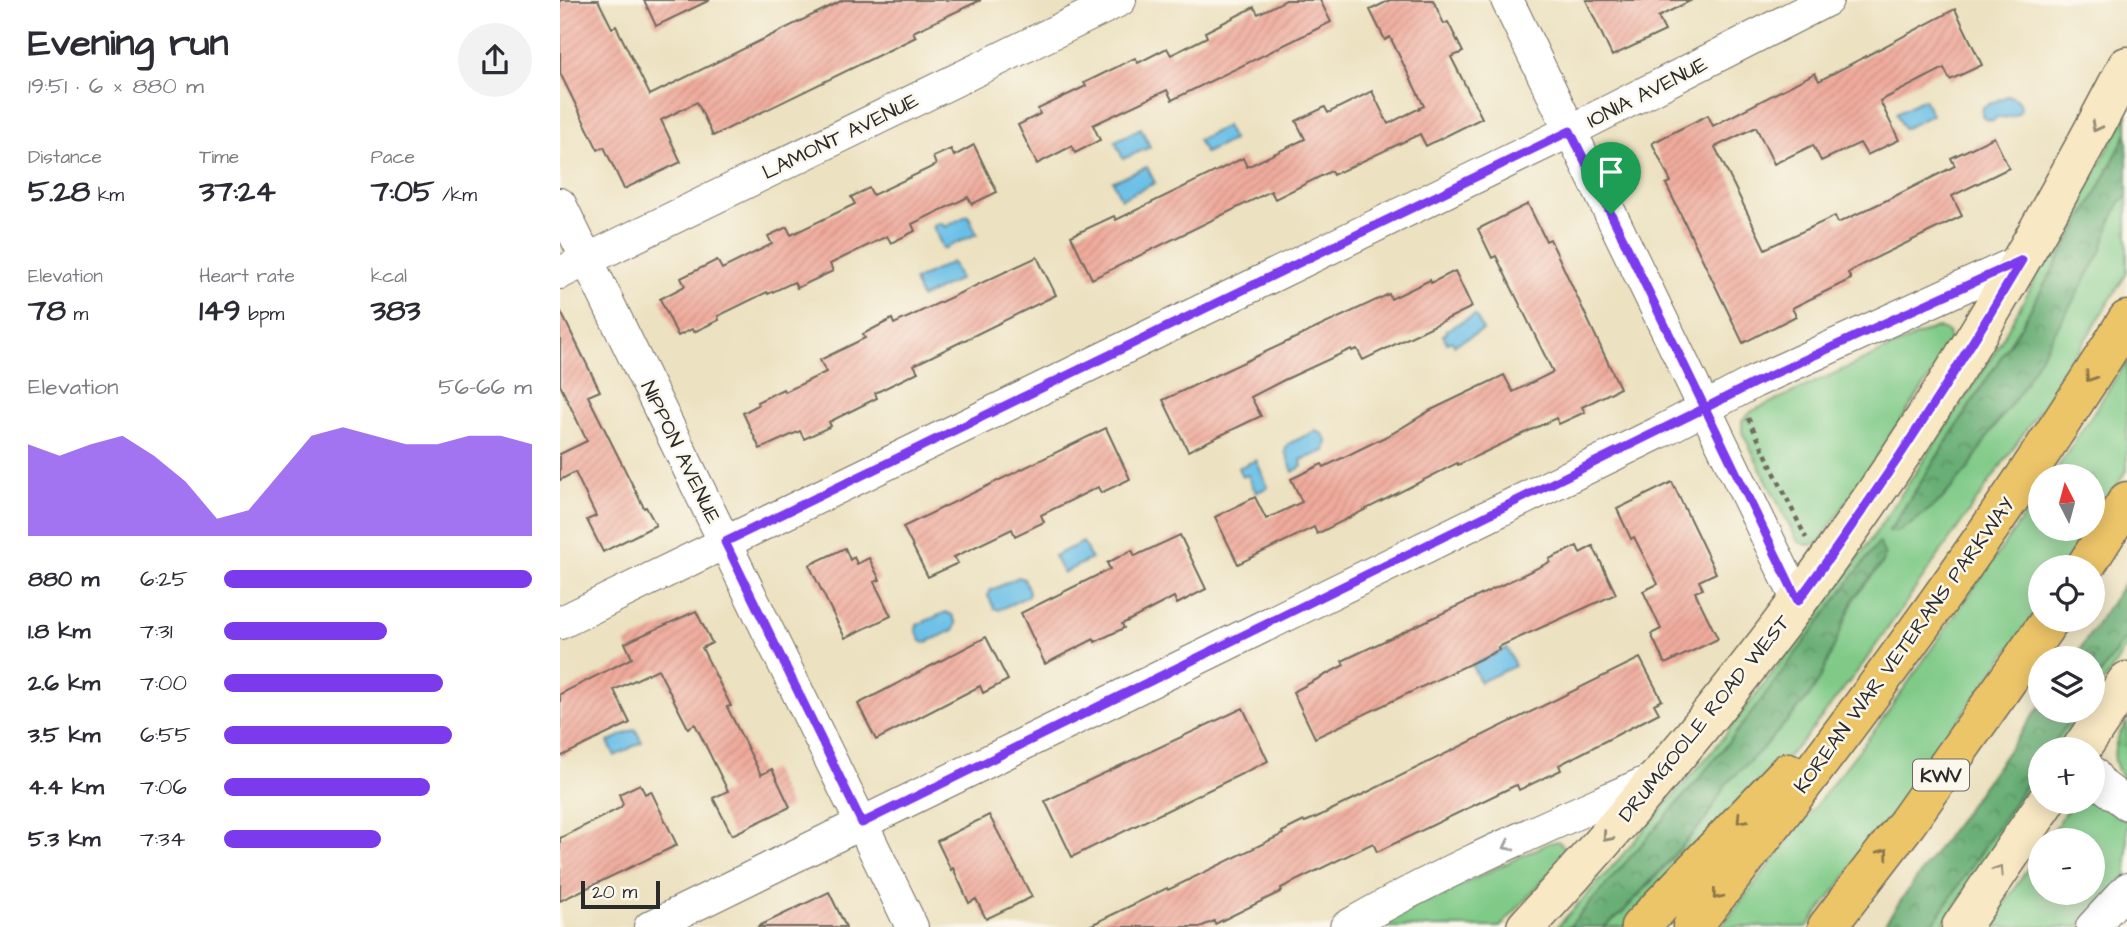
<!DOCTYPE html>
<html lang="en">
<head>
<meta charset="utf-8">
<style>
  :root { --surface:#fff; --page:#f2f2f3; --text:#2b2b33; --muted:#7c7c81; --accent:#7c3aed }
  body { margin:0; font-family:"Architects Daughter",sans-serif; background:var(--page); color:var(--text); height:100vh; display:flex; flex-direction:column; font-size:26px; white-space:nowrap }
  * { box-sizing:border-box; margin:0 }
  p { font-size:23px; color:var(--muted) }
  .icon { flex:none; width:38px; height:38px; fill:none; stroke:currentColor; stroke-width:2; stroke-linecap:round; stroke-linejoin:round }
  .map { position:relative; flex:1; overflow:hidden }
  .panel { display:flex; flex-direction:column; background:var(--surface); width:560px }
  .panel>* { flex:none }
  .needle { width:46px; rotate:354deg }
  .buttons { position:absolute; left:1468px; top:464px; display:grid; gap:14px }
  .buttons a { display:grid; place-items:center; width:77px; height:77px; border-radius:50%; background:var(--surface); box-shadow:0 4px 18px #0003; font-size:35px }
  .scale { position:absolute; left:21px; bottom:18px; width:79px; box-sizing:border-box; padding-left:7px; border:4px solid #2b2b2b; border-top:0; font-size:19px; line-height:24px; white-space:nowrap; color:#2b2b2b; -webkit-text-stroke:5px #fbf7ec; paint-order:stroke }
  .pin { position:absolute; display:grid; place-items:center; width:60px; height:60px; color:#fff; margin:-72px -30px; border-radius:50% 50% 50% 0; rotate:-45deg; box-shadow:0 0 7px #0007 }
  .pin .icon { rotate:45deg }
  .round { display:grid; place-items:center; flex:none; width:74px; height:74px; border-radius:37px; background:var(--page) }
  .summary { display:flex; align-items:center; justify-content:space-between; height:119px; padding:0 28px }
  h1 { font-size:38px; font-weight:800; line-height:52px }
  .figures { display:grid; grid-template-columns:repeat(3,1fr); gap:10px; height:119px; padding:7px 28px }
  .figures div { display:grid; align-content:center }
  .figures b { font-size:30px; font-weight:800 }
  .figures small { font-size:19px; font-weight:400 }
  .figures p { font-size:19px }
  .chart { height:196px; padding:14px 28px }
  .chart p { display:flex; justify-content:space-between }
  .chart svg { width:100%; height:126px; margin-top:7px; fill:var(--accent); opacity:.7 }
  ul { padding:0 28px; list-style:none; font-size:23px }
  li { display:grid; grid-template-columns:112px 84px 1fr; align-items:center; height:52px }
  li i { height:18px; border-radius:9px; background:var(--accent) }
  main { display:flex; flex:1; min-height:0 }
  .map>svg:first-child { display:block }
  .grass { fill:#80ca88; stroke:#567a5a; stroke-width:2 }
  .forest { fill:url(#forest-crowns); stroke:#4a6c50; stroke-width:2 }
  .park { fill:url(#park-tufts); stroke:#567a5a; stroke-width:2 }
  .water { fill:#6abfe7; stroke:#4a7589; stroke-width:2 }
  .building { fill:url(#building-hatch) }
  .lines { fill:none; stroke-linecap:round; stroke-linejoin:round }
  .minor-casing { stroke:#6f6b5f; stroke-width:34 }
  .secondary-casing { stroke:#6f6b5f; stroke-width:41 }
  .motorway-casing { stroke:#6f6b5f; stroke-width:41 }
  .path { stroke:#6f6b5f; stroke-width:4.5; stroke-dasharray:5 5; stroke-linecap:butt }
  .minor { stroke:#fff; stroke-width:32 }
  .secondary { stroke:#f8e8c3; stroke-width:38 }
  .motorway { stroke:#edc569; stroke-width:38 }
  .oneway { stroke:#928a77 }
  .oneway2 { stroke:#8c784a }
  .oneway3 { stroke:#a0a0a0 }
  .route-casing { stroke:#fff; stroke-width:14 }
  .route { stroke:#7c3aed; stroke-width:9 }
  .labels { text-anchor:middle; stroke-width:5; stroke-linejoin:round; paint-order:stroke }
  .shield { fill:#fbf7ec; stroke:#696865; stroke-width:2 }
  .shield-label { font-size:19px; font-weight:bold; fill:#2b2b2b }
  .street-label { font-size:21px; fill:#2b2b2b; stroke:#fbf7ec }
</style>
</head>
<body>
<main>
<section class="panel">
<div class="summary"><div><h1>Evening run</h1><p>19:51 · 6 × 880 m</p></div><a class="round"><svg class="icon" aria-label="share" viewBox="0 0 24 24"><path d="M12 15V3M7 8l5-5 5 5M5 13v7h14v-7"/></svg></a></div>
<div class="figures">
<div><p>Distance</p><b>5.28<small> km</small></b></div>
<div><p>Time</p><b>37:24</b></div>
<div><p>Pace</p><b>7:05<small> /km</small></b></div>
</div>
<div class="figures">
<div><p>Elevation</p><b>78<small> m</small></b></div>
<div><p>Heart rate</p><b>149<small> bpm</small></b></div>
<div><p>kcal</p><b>383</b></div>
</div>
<div class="chart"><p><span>Elevation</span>56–66 m</p>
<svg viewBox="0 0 160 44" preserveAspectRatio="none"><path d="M0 44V12L10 16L20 12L30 9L40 16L50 25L60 38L70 35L80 22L90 9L100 6L110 9L120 12L130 12L140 9L150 9L160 12V44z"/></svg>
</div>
<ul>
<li><b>880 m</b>6:25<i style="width:100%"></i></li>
<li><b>1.8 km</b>7:31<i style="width:53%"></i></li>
<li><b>2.6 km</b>7:00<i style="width:71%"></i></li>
<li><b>3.5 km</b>6:55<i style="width:74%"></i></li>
<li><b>4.4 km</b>7:06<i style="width:67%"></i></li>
<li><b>5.3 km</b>7:34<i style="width:51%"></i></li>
</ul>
</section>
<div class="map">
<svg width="1567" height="927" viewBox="0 0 1567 927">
  <defs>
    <pattern id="forest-crowns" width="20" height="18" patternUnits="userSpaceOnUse" patternTransform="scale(1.75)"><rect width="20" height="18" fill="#68ae74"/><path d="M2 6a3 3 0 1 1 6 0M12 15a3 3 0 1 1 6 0" fill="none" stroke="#568e5f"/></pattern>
    <pattern id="park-tufts" width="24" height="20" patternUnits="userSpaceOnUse" patternTransform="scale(1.75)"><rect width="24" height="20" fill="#80ca88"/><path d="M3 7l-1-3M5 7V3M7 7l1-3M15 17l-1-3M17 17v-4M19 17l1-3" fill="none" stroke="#69a46f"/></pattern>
    <pattern id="building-hatch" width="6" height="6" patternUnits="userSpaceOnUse" patternTransform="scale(1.75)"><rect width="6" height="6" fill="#efab9c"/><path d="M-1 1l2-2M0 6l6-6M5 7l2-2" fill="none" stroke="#cd9387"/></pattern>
  </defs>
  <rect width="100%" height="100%" fill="#fbf7ec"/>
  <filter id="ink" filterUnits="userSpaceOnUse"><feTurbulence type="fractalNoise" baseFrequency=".0143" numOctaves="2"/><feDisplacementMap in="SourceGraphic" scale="14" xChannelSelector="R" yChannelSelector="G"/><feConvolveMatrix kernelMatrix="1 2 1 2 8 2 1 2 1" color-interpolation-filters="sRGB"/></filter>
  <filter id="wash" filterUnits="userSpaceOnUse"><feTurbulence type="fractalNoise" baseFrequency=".00686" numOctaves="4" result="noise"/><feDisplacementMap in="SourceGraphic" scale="28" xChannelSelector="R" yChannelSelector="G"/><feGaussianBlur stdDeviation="1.57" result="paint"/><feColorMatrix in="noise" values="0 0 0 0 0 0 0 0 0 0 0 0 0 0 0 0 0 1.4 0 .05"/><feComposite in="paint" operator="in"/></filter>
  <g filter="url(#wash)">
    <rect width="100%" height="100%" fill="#ece1c0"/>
    <path class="grass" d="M1567,115V133L1537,192L1461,326L1329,531L1337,532L1351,524L1382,499L1458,395L1541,252L1550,223L1560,202L1567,196V273L1495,388L1303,664L1246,737L1070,927H1044L1063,912L1093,880L1146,819L1166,784L1201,750L1248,698L1269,659L1287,612L1295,597L1323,562L1319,543L1187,719L1138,780L1009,927H997L1046,874L1155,748L1288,574L1431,359Z
      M1374,328H1379L1388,332L1390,342L1386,353L1260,541C1251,547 1244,546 1237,540L1182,432V421L1192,411Z
      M1567,361V469L1533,523V476H1492Z
      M1480,493V528L1529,529L1505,567H1480V606L1307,849L1247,927H1161L1320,723Z
      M1567,635V646L1533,698V685Z
      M1516,711H1525L1500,749H1490Z
      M1480,763L1479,781L1381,927H1371Z
      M1533,795L1552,813L1567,821V876L1518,927H1429L1480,850V892H1533V840H1487L1513,802H1533Z
      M998,841L1006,849L1004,858L940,927H819L830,919L989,843Z"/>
    <path class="forest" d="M1567,133V196L1560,202L1550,223L1541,252L1520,289L1458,395L1432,429L1409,468L1382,499L1351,524L1337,532H1329L1461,326L1537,192Z
      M1319,542L1325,555L1323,562L1295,597L1260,679L1248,698L1201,750L1166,784L1146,819L1063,912L1044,927H1009L1138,780L1187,719Z
      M1567,579V635L1533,685V658H1514Z
      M1480,706V710L1516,711L1490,749H1480V763L1371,927H1322Z"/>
    <path class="park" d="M1567,722V786C1550,761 1550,746 1567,722Z"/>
    <path class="water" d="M1447,96C1467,98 1467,121 1437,117L1433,121L1425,119L1422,115L1423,107Z
      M1364,99L1372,115L1344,129L1336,113Z
      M666,126L673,140L645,153L638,140Z
      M581,128L590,147L563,159L555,141Z
      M587,167L595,183L561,199L553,181Z
      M408,215L417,234L383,249L373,226L381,223L385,227Z
      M392,262L400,279L361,298L354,281Z
      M915,315L923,330L894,345L892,341L887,343L883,335L887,333L886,330Z
      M755,431L763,434L767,441L765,451L741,460L742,466L733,472L725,451L728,444Z
      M696,460L708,487L696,493L688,475L682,477L678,468Z
      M523,542L531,559L503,573L494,556Z
      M458,577L464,579L469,591L468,596L439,610L434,608L428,596L430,591Z
      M386,612L392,615L396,623L394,630L365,643L361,641L356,630L357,625Z
      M947,648L955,666L920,682L912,665Z
      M75,729L82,742L55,756L48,742Z"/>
    <g id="blocks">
      <path class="building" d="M0,0H38L52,28L56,26L90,95L283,0H421L353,32L356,37L153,136L137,102L101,120L121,162L64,189L44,147L38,150L0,73Z
        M84,0H150L96,26Z
        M726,0H760L771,22L612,100L607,90L533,125L540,140L515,153L512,146L477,164L458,125L480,114L478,109L526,86L524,83L575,58L578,63L607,48L611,55L647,37L645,32L694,7L698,14Z
        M830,0H873L884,24L888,22L903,52L891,57L922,118L866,146L860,134L773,175L771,171L715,199L711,191L532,279L511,236L554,216L556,220L683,158L687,167L745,139L736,121L765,107L768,113L812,91L828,124L864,106L830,37L825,40L810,10Z
        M1026,0H1132L1098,17L1105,31L1052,56Z
        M1395,9L1422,65L1390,80L1384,68L1320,101L1339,140L1307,155L1300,143L1261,161L1253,145L1214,164L1196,127L1155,147L1205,249L1275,216L1278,223L1327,200L1395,166L1391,158L1434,137L1449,168L1392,196L1402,216L1299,266L1288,273L1291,279L1232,308L1236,316L1183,343L1106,184L1111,182L1092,143L1148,115L1153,126L1255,73L1259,81Z
        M414,145L437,192L412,204L408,197L352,224L355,231L331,243L327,236L270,264L273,271L237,288L234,282L208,294L207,292L158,316L159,320L134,332L132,329L118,336L100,299L125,286L121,278L157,260L162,269L212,244L208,236L227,227L231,235L295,204L291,197L309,188L313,195L376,165L373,157L391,149L394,156Z
        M968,204L986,241L990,239L1060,388L1022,407L1025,412L999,424L996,418L898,465L897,463L757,534L754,527L678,564L655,517L695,497L706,519L742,502L731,479L762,464L764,467L833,433L871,410L944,375L953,392L993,372L936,256L932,258L918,229Z
        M477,257L496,295L354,365L358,372L315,393L317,398L269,422L271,426L244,439L240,431L200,449L183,413L198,405L197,402L223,389L225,392L266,372L260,360L305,338L303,334L332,319L334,324Z
        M895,271L912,307L803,360L797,349L792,351L791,349L724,380L691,397L701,416L628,451L603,400L829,294L831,299L870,280L871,283Z
        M0,310L40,391L28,396L84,508L86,507L96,525L43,552L27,520L36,516L15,472L0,480V454L27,441L0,385Z
        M546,428L570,479L541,493L538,487L481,515L484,522L455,536L452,529L394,557L398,563L368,577L343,527Z
        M1112,482L1156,573L1139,581L1143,589L1135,592L1158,639L1105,664L1091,634L1101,629L1083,591L1098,584L1074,537L1071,539L1057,509Z
        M620,535L646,589L617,604L614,597L562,624L564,628L535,642L534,639L485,664L461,613L550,569L547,563L572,550L575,556Z
        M1017,546L1020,553L1033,546L1056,594L938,647L939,650L755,738L733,692L784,665L782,661L990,562L989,559Z
        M285,548L290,560L294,557L297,564L309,558L320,580L314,582L331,616L285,638L249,565Z
        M136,611L152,643L142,648L171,706L167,707L201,775L212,769L230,807L172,835L153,798L168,791L135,724L128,728L98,669L54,690L70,723L0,757V694L72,658L65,643Z
        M426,637L448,680L423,693L420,686L316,740L298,704Z
        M1080,658L1102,700L1094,704L1099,713L999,765L1001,770L959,790L957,785L954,786L817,852L813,843L721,888L722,891L655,924L654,921L640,927H527L607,888L608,890L723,834L722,832L744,821L745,822L757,817Z
        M683,708L708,761L512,857L485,801Z
        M80,784L85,794L91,791L117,845L0,901V838L60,808L63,804L59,794Z
        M429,815L472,897L426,919L416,899L409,903L393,868L391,870L377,841Z
        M269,892L286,927H197Z"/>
    </g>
  </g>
  <g filter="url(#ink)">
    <use href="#blocks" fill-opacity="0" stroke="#6f6b5f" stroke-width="2"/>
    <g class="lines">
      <g class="minor-casing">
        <path id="minor" d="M947,0L1238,601
          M0,204L352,927
          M0,273L560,0
          M0,623L1010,131L1267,0
          M1533,773L1542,785L1567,804
          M90,927L1098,433L1194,382L1462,260
          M786,927C885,869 993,824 1098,777
          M1532,927L1567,889"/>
      </g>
      <g class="secondary-casing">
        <path id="secondary" d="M1521,749L1567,681
          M966,927C1083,800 1194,667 1293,525C1396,379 1485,224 1567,66
          M1401,927L1486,802"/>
      </g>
      <g class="motorway-casing">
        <path id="motorway" d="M1525,567L1567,501
          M1080,927L1228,772
          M1132,927C1287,732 1435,531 1567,320
          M1267,927L1347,823L1490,620"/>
      </g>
      <path class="path" d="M1188,418L1246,538"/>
      <use href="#minor" class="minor"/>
      <use href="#secondary" class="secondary"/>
      <use href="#motorway" class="motorway"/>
    </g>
    <defs><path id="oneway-chevron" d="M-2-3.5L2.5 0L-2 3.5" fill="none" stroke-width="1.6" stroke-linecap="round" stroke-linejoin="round" transform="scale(1.75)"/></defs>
    <g class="oneway">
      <use href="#oneway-chevron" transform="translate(1536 127) rotate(118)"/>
      <use href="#oneway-chevron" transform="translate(1047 837) rotate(131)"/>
      <use href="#oneway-chevron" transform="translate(1439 870) rotate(-56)"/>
    </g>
    <g class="oneway2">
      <use href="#oneway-chevron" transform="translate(1530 377) rotate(123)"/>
      <use href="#oneway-chevron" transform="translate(1181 819) rotate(133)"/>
      <use href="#oneway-chevron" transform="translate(1324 853) rotate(-53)"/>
      <use href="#oneway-chevron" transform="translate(1157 895) rotate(129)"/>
    </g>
    <use class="oneway3" href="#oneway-chevron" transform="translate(948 846) rotate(154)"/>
  </g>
  <g class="lines" filter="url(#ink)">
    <g class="route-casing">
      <path id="route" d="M1051,214L1010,131L165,542L302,823L1145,408L1238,601C1319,491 1393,378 1462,260L1194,383L1145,408L1051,214"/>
    </g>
    <use href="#route" class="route"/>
  </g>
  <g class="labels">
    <rect class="shield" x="1353" y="759.5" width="56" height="31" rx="5"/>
    <g class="shield-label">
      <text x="1381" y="782">KWV</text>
    </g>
    <g class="street-label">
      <text transform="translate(1087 92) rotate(-27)" y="7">IONIA AVENUE</text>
      <text transform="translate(280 136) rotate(-26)" y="7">LAMONT AVENUE</text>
      <text transform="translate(121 452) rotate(64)" y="7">NIPPON AVENUE</text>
      <text transform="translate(1344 645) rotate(-54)" y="7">KOREAN WAR VETERANS PARKWAY</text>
      <text transform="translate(1144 718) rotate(-51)" y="7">DRUMGOOLE ROAD WEST</text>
    </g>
  </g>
</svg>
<div class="buttons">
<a><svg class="needle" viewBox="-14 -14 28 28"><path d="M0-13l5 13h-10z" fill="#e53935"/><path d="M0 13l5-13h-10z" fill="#7c7c81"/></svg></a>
<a><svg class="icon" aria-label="locate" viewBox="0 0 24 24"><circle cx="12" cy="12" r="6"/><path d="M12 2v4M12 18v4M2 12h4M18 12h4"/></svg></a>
<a><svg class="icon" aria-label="layers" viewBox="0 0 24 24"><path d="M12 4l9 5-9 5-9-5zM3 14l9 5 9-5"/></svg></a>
<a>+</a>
<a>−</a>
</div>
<div class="scale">20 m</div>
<div class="pin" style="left:1051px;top:214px;background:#1e9e55"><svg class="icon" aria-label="arrive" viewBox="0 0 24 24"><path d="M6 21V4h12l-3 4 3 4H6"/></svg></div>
</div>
</main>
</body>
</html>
